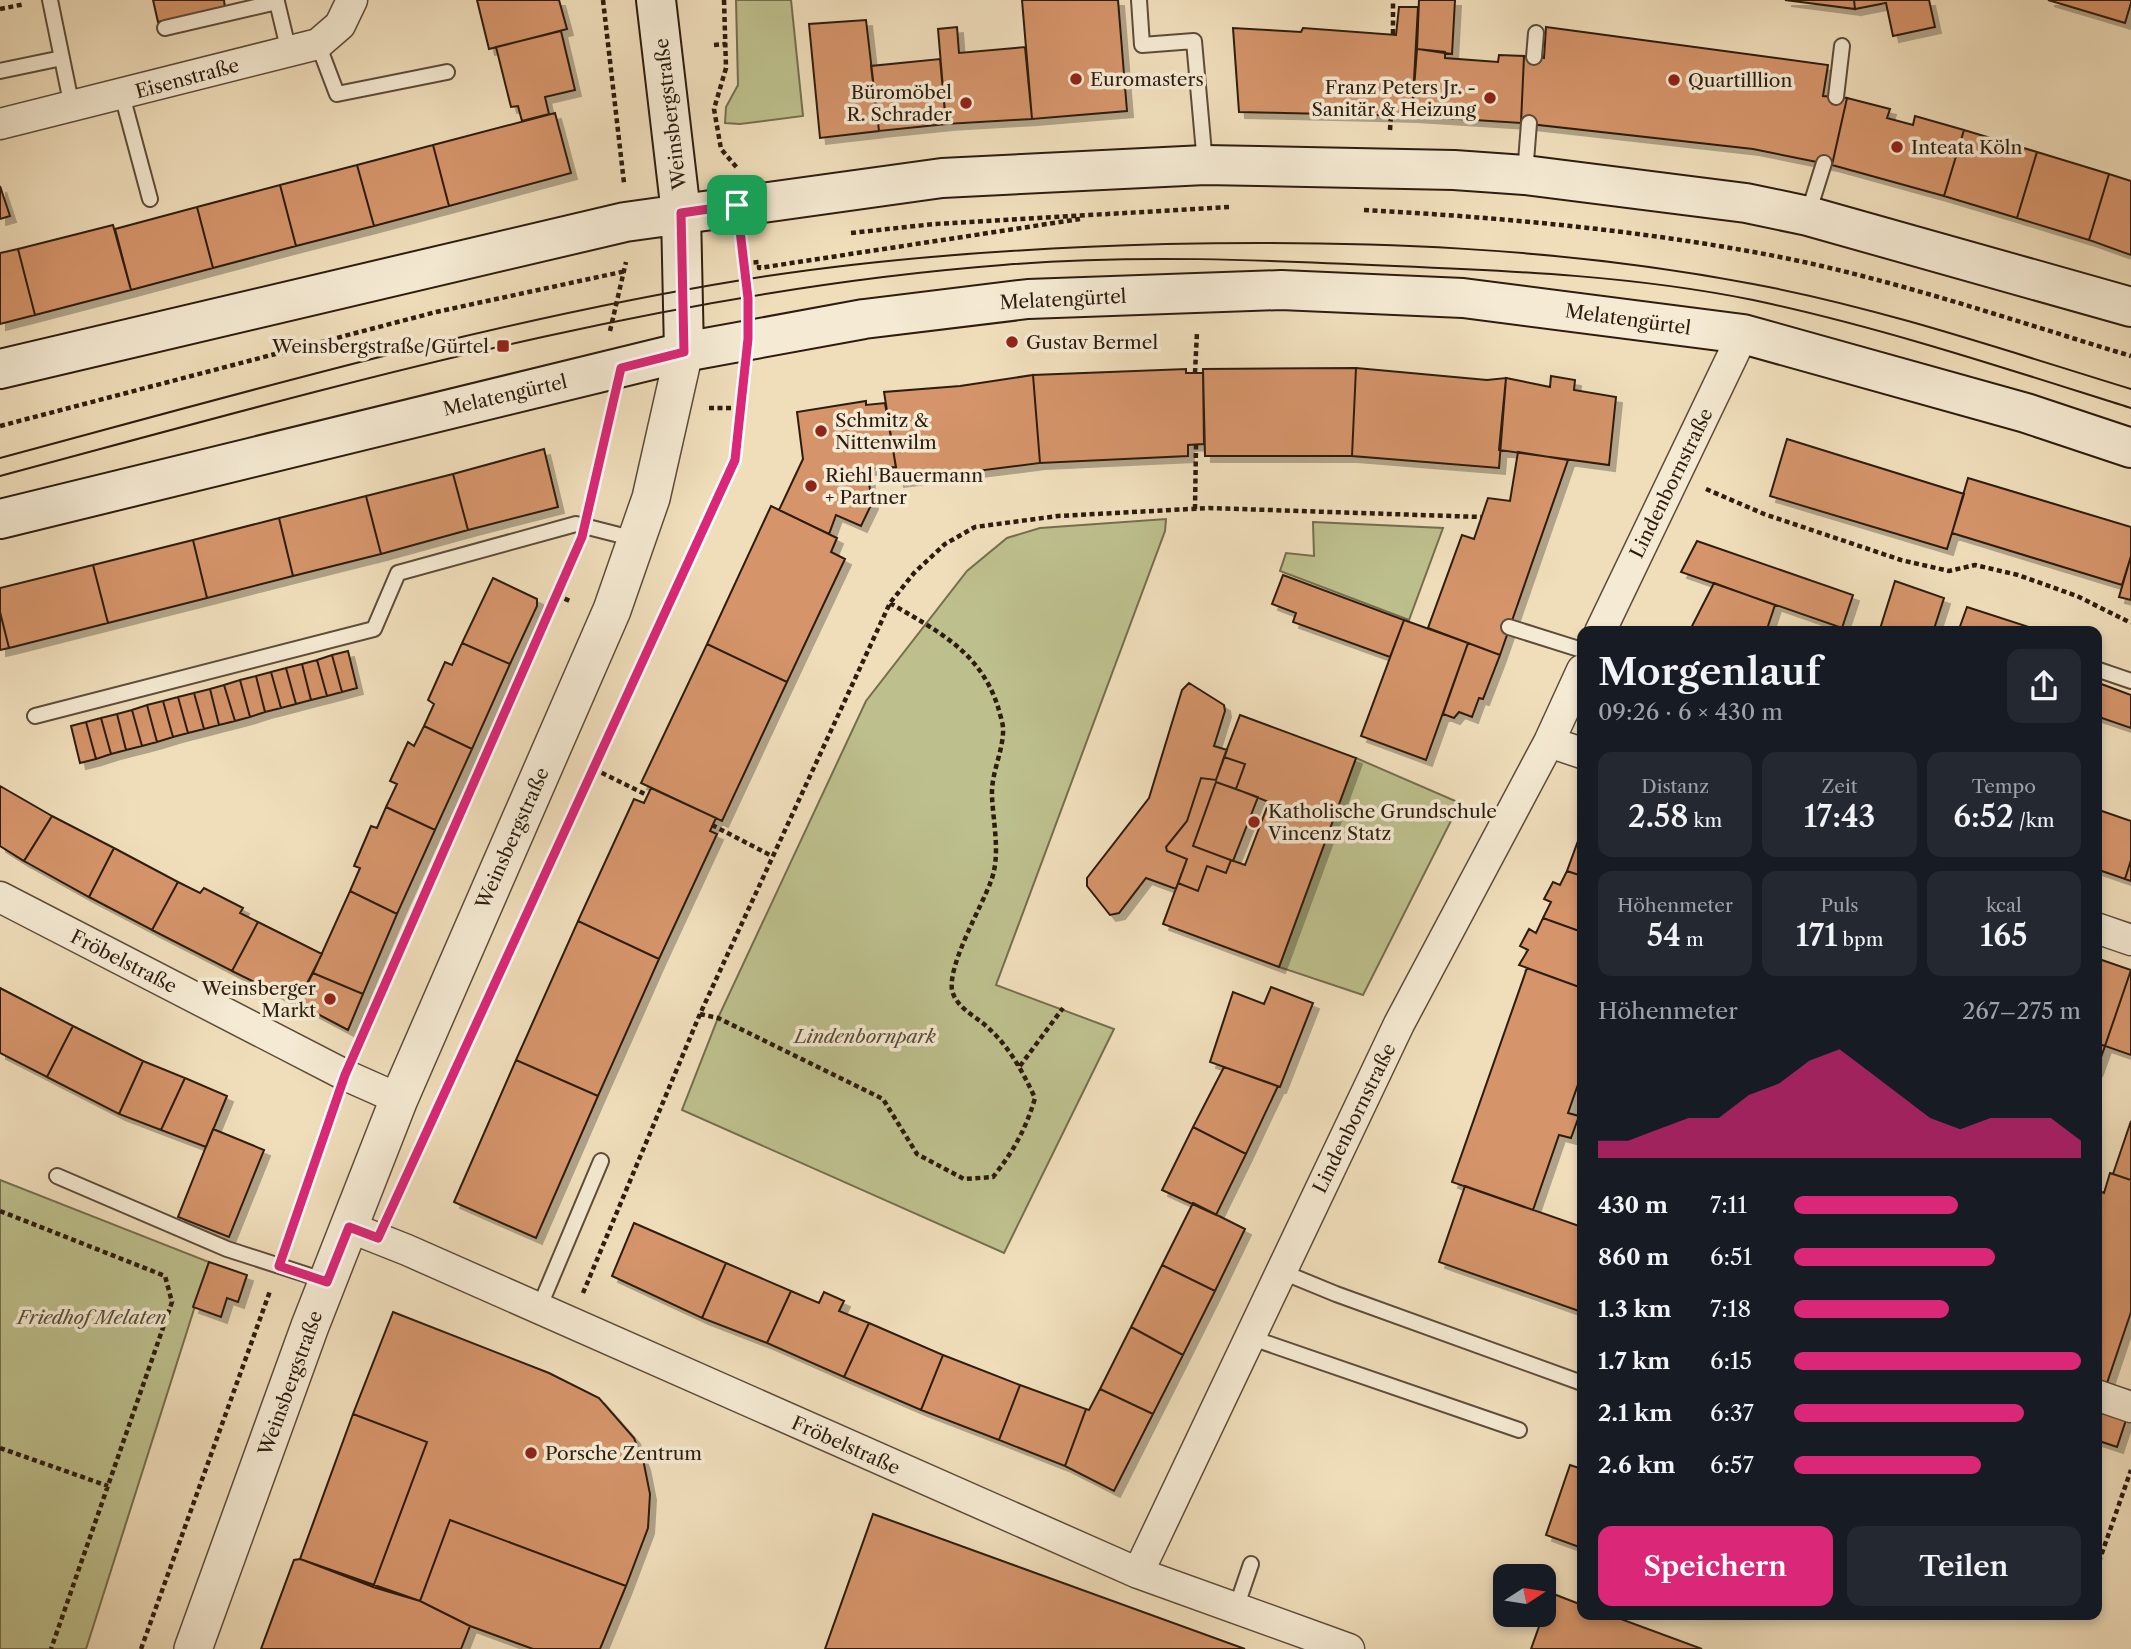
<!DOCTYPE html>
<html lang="de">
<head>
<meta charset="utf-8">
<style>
  :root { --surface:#171b24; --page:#242831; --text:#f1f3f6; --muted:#9ea1a6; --accent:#db2777 }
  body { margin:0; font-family:"Libre Caslon Text",serif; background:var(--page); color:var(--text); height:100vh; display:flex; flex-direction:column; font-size:26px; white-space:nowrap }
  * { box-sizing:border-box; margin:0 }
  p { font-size:23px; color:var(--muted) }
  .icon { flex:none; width:38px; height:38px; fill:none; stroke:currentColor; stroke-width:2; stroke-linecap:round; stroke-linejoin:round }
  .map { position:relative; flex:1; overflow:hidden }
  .panel { position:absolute; left:1577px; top:626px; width:525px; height:994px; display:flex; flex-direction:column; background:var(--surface); border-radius:14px; box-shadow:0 4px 10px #0003 }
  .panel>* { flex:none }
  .needle { width:46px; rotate:78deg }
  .fabs { position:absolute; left:1493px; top:1564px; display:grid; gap:14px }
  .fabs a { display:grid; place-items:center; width:63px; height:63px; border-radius:14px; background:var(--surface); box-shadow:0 4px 10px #0003; font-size:35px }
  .pin { position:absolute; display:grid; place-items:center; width:60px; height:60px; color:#fff; margin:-30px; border-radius:14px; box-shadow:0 4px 10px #0006 }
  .round { display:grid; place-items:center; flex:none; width:74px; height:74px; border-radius:14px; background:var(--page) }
  .headline { display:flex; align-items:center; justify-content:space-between; height:119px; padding:0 21px }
  h1 { font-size:38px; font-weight:600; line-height:52px }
  .stats { display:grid; grid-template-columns:repeat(3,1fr); gap:10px; height:119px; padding:7px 21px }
  .stats div { display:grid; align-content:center; border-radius:14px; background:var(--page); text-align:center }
  .stats b { font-size:30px; font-weight:600 }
  .stats small { font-size:19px; font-weight:400 }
  .stats p { font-size:19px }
  .chart { height:196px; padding:14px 21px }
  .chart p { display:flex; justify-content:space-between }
  .chart svg { width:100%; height:126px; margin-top:7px; fill:var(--accent); opacity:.7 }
  .cta { display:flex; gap:14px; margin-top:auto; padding:14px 21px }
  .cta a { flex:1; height:80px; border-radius:14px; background:var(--accent); color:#fff; font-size:28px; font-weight:600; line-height:80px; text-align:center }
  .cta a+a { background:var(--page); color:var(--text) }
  ul { padding:0 21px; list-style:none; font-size:23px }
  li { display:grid; grid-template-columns:112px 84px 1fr; align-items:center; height:52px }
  li i { height:18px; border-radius:9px; background:var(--accent) }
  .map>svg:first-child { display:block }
  .green { fill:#bdc08d; stroke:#756e4e; stroke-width:2 }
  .building { fill:#d5946b; stroke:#2d1c0f; stroke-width:2; filter:url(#shadow) }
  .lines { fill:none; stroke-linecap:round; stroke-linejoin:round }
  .service-casing { stroke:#5e4c3a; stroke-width:18 }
  .minor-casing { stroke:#5e4c3a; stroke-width:33 }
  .tertiary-casing { stroke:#5e4c3a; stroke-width:40 }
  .secondary-casing { stroke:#2d1c0f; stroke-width:42 }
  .path { stroke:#2d1c0f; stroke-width:4.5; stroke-dasharray:5 3.5; stroke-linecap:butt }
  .service { stroke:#f5ead3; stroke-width:14 }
  .minor { stroke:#f5ead3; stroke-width:30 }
  .tertiary { stroke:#f5ead3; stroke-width:37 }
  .secondary { stroke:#f5ead3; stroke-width:38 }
  .tram { stroke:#2d1c0f; stroke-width:2 }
  .route-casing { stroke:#fff; stroke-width:14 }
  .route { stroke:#db2777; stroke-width:9 }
  .poi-dot { fill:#8f2418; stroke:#f5ead3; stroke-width:2.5 }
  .labels { text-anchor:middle; stroke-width:7; stroke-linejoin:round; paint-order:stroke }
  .street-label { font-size:19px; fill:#2d1c0f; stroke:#f5ead3 }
  .poi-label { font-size:19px; fill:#2d1c0f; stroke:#f5ead3; text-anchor:start }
  .park-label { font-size:19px; font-style:italic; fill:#584d35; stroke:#f5ead3 }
</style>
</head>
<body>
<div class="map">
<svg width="2131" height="1649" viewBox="0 0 2131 1649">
  <defs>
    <filter id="shadow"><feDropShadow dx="6" dy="6" stdDeviation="0" flood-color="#0004"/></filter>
  </defs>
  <rect width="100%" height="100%" fill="#f0debb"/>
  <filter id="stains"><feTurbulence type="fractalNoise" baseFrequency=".00286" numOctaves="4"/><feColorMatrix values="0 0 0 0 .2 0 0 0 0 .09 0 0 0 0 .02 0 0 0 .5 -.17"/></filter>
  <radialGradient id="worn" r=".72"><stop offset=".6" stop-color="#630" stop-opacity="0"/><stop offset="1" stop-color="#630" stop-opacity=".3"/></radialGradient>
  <path class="green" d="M736,0H791L803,116L740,124L725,123L726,107L738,85Z
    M1166,519L1165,531L996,985L1114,1029L1004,1253L682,1110L718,1018L866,701L967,571L1007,538L1040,528Z
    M1313,522L1443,528L1409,620L1280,571L1286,553L1314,556Z
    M1356,758L1460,803L1363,995L1279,967Z
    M0,1180L209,1262L86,1649H0Z"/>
  <path class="building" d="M153,0H224L225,8L158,22Z
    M477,0H559L567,29L489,49Z
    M1022,0H1118L1127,111L1032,119Z
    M1419,0H1455L1452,54L1417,49Z
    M1785,0H1854L1855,9Z
    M1854,0H1929L1935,27L1893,36L1886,3L1855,9Z
    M2048,0H2131V3L2125,23Z
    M1399,7H1418L1412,116L1239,112L1233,28L1301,32L1303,28L1396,35Z
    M866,20L879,131L820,138L809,24Z
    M957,27L959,53L1025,47L1032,119L946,124L938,29Z
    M1546,27L1828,65L1823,96L1847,98L1832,165L1753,149L1521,123L1524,56L1544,58Z
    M561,31L575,90L545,97L549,114L522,121L518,106L511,107L496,47Z
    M1417,49L1445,52V58L1498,62L1499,55L1524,56L1521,123L1412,116Z
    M940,59L946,124L879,131L871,66Z
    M1847,98L1890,109L1887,118L1913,125L1915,116L1964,130L1944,196L1832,165Z
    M555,113L571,173L449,206L433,145Z
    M1964,130L2037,152L2017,218L1944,196Z
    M433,145L449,206L374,226L357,165Z
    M2037,152L2109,174L2089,240L2017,218Z
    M357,165L374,226L296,246L280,185Z
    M2109,174L2131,181V255L2089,240Z
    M280,185L296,246L213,268L197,207Z
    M0,186L10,216L0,219Z
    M197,207L213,268L131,290L115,229Z
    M113,225L131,290L35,315L18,249Z
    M18,249L35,315L0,324V253Z
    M1356,368L1352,456H1205L1203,369Z
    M1356,368L1487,380L1506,378L1499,468L1352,456Z
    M1186,369V373H1203L1204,444L1188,445V456L1040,463L1033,375Z
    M1033,375L1040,463L898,481L884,392L960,386Z
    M1551,376L1575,380L1574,390L1616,397L1609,465L1499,450L1506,378L1550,387Z
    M866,401V405L885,403L896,467L867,469L872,503L861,526L836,515L829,534L779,510L803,459L797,412Z
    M1787,439L1964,494L1947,549L1770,496Z
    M544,449L558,507L468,530L453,474Z
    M1518,452L1568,460L1500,655L1428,628L1462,535L1474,539L1488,498L1510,501Z
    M453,474L468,530L381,554L366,496Z
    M1968,478L2131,527V556L2122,585L1952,533Z
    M366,496L381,554L293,576L279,518Z
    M771,506L837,538L831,552L845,559L787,682L707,644Z
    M279,518L293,576L207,598L193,540Z
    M193,540L207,598L108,623L93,565Z
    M1697,541L1853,595L1842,628L1681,572Z
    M2131,556V600L2119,597Z
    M93,565L108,623L9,648L0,612V588Z
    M1283,575L1404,620L1390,657L1293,622L1296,613L1272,604Z
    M493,578L537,599V606L510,664L462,643Z
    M1895,581L1944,598L1933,632H1879Z
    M1714,583L1775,605L1766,632H1689Z
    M1967,607L2029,627L2027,632H1958Z
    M0,612L9,648L0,650Z
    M1404,620L1468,643L1426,760L1361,736Z
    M462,643L510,664L472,749L424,726L434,704L428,700L445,662L452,665Z
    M1468,643L1500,655L1483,699L1479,698L1472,717L1459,712L1454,718L1443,714Z
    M707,644L787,682L722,821L641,783Z
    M348,651L357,688L342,692L332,655Z
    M332,655L342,692L327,696L317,660Z
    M317,660L327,696L311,700L302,664Z
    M302,664L311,700L296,704L286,668Z
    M286,668L296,704L281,708L271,672Z
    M271,672L281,708L265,712L256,676Z
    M256,676L265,712L250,717L240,680Z
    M240,680L250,717L235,721L224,685Z
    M2096,682L2131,695V728L2096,716Z
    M1189,683L1224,705L1225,711L1214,746L1227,750L1216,780L1201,778L1187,821L1166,847L1167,851L1187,859L1176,889L1146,878L1119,913L1110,915L1087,886V878L1149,798L1182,690Z
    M224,685L235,721L219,725L210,689Z
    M210,689L219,725L204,729L194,693Z
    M194,693L204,729L188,733L178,697Z
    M178,697L188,733L173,737L163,701Z
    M163,701L173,737L157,742L147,705Z
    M147,705L157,742L142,746L132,710Z
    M132,710L142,746L126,750L117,714Z
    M117,714L126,750L111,754L101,718Z
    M1240,715L1356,758L1279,967L1163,924L1178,883L1198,891L1207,866L1226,873L1231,860L1245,865L1269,802L1236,789L1245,764L1224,757Z
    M101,718L111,754L96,759L86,722Z
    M86,722L96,759L80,763L71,726Z
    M424,726L472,749L435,830L386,807L397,784L390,781L408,742L414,746Z
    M1224,757L1245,764L1236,789L1216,782L1193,846L1231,860L1226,873L1207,866L1198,891L1178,883L1187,859L1167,851L1166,847L1187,821L1201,778L1216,780Z
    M1216,782L1258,797L1233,861L1193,846Z
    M0,786L52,816L24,861L0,846Z
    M651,788L716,818L710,831L717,834L659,959L578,921L634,799L644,803Z
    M386,807L435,830L397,914L350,891L360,868L354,866L371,826L377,828Z
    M2096,809L2131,821V860L2125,879L2096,869Z
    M52,816L114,848L89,897L24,861Z
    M1582,830V876L1567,871Z
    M114,848L178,882L152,930L89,897Z
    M2131,860V881L2125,879Z
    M1567,871L1582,876V932L1543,918L1551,902L1544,899L1553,882L1560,885Z
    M178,882L200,893L204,888L243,908L240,913L258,922L232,971L152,930Z
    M350,891L397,914L363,994L313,973Z
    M1543,918L1582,932V988L1519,965L1528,950L1520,946L1529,929L1536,933Z
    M578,921L659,959L598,1096L516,1060Z
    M258,922L322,954L297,1003L232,971Z
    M2096,958L2131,970L2105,1046L2096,1043Z
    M1527,968L1582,988V1073L1568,1113L1579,1116L1571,1138L1559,1135L1533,1210L1452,1182Z
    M2131,970V1055L2105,1046Z
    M313,973L363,994L348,1030L297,1003Z
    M1271,987L1313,1003L1280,1087L1210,1062L1233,992L1264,1004Z
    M0,988L73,1026L47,1077L0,1053Z
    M73,1026L143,1061L119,1114L47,1077Z
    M2096,1043L2105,1046L2096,1071Z
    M516,1060L598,1096L536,1238L454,1202Z
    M143,1061L185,1078L161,1130L119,1114Z
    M1224,1067L1278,1086L1246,1154L1193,1127Z
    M185,1078L227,1096L206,1147L161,1130Z
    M2131,1121V1180L2113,1174Z
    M1193,1127L1246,1154L1216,1215L1162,1190Z
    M213,1129L264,1150L229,1237L178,1217Z
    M2110,1173L2131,1180V1312L2107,1383L2096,1379V1197L2099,1191L2104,1193Z
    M1465,1186L1582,1227V1312L1439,1262Z
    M1193,1203L1245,1229L1215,1291L1162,1265Z
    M634,1223L726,1263L702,1318L612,1276Z
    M209,1262L247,1275L238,1302L227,1298L221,1317L193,1307Z
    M726,1263L791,1291L767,1343L702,1318Z
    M1162,1265L1215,1291L1183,1355L1131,1327Z
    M791,1291L819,1303L824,1292L844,1301L839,1311L869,1323L844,1377L767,1343Z
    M393,1312L549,1373L599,1398L634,1438L644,1464L650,1494L648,1528L626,1586L450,1520L420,1601L373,1587L427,1442L353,1414Z
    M869,1323L943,1355L921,1410L844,1377Z
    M1131,1327L1183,1355L1153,1414L1100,1389Z
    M943,1355L1020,1385L999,1440L921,1410Z
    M1020,1385L1086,1409L1065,1466L999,1440Z
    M1100,1389L1153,1414L1114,1491L1065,1466L1086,1409L1089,1410Z
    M2096,1406L2127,1417L2117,1447L2096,1440Z
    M353,1414L427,1442L373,1587L300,1559Z
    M1570,1465L1582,1469V1548L1546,1535Z
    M873,1514L1245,1649H825Z
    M450,1520L626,1586L600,1649H533L470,1626L420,1601Z
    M300,1559L420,1601L470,1626L461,1649H261L294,1560Z
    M1551,1593L1582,1605V1615H1610L1702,1649H1531Z"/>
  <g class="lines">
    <g class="service-casing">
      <path id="service" d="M50,0L72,107
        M1139,0L1142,45L1194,41L1205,164
        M165,28L277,2L289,52
        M318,44L337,94L447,72
        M1534,57L1536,33
        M0,71L62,58
        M122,95L150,199
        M1836,97L1842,46
        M1525,174L1529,123
        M1808,214L1824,163
        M1509,627L1582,650
        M2096,669L2131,681
        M35,716L374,629L398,573L576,524L635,539
        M57,1176L227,1249L326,1281
        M1280,1271L1336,1294L1582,1383
        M539,1308L601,1161
        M1249,1337L1519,1430
        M1236,1608L1251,1564"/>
    </g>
    <g class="minor-casing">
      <path id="minor" d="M0,124L318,44L340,25L352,0
        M1600,632L1743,334
        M1549,742L1582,753
        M0,897L345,1075L399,1099
        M2096,928L2131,940
        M349,1227L407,1250L1138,1573L1349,1649
        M2096,1395L2131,1407
        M1138,1573L1399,1024L1549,742L1582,670"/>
    </g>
    <g class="tertiary-casing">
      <path id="tertiary" d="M193,1649L310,1326L399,1099L612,610L651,498L684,352"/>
    </g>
    <g class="secondary-casing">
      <path id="secondary" d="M656,0L681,213L684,352
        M0,369L625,222L942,178L1205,165L1454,170L1525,175L1746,203L1808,216L2131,307
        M0,519L684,352L864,319L1028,299L1281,290L1463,298L1743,334L2026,413L2131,448"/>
    </g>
    <path class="path" d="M603,0L624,183
      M724,0L726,68L714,109L721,149L738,169
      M0,9L25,4
      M1393,34V0
      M714,45L726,44
      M1390,130L1391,115
      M1364,210C1496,217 1629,229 1759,253C1885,276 2008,319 2131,356
      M851,233L934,224L1229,207
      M742,243L748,300
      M745,263L759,262V268L1080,219
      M610,331L626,262
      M1195,373L1197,332
      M709,408H743
      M0,426L436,312L626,271
      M1706,489L1764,514L1901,560L1949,571L1975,565L2018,575L2077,596L2131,623
      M590,503L612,409
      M1195,509L1196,445
      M557,595L572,602
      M594,769L647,795
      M712,825L770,855
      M700,1014L718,1018L883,1099L917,1154L964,1179L993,1177C1013,1152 1026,1129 1035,1098C1021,1068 1006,1041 980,1021C969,1013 955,1004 952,990C948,964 982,906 991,881C1001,855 993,822 992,796C991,774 1002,754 1003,733C1004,725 1000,715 998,707C980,651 937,631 890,603
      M480,1017L735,460L745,379
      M358,1046L576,551
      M1020,1066L1063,1008
      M0,1211L165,1276L172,1302L51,1649
      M287,1243L334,1106
      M583,1293L700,1014L890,603L914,573L945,544L975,527L1058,516L1209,508L1481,517
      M0,1448L108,1486
      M2096,1570L2131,1470
      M141,1649L270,1291"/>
    <use href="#service" class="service"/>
    <use href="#minor" class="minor"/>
    <use href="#tertiary" class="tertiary"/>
    <use href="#secondary" class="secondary"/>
    <path class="tram" d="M0,458C246,392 491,321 742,280C883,257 1024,248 1166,244C1362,240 1560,247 1753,284C1881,308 2007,351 2131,389
      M0,476C329,388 662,291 1003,265C1133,254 1265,260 1395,266C1515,271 1635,276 1753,300C1881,327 2007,369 2131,408"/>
  </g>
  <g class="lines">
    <g class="route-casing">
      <path id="route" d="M737,205L748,298V339L735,460L378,1238L349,1227L327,1282L279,1266L345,1075L582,537L621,368L684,352L681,213Z"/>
    </g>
    <use href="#route" class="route"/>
  </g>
  <g class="poi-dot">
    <circle cx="1076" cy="79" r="7"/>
    <circle cx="1674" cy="80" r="7"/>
    <circle cx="1490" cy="98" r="7"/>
    <circle cx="966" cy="103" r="7"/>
    <circle cx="1897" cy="147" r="7"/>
    <circle cx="1012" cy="342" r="7"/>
    <rect x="496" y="339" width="14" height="14" rx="3.5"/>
    <circle cx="821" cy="431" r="7"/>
    <circle cx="811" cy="486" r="7"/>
    <circle cx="1254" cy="822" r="7"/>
    <circle cx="330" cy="999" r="7"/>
    <circle cx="531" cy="1453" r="7"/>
  </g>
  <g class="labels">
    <g class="street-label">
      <text transform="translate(187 78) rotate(-15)" y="7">Eisenstraße</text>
      <text transform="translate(670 114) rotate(-97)" y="7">Weinsbergstraße</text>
      <text transform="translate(1063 299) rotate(-3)" y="7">Melatengürtel</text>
      <text transform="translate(1628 319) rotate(8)" y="7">Melatengürtel</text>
      <text transform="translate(505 395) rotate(-13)" y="7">Melatengürtel</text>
      <text transform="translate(1671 483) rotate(-64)" y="7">Lindenbornstraße</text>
      <text transform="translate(512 838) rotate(-66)" y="7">Weinsbergstraße</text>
      <text transform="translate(124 961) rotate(27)" y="7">Fröbelstraße</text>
      <text transform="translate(1354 1118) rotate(-64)" y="7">Lindenbornstraße</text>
      <text transform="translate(290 1383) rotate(-70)" y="7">Weinsbergstraße</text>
      <text transform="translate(846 1445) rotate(24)" y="7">Fröbelstraße</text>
    </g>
    <g class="poi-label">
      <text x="1090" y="86">Euromasters</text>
      <text x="1688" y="87">Quartilllion</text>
      <text x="1476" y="94" text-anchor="end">Franz Peters Jr. -<tspan x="1476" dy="22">Sanitär &amp; Heizung</tspan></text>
      <text x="952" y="99" text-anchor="end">Büromöbel<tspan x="952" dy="22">R. Schrader</tspan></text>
      <text x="1911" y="154">Inteata Köln</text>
      <text x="1026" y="349">Gustav Bermel</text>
      <text x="489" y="353" text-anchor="end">Weinsbergstraße/Gürtel</text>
      <text x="835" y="427">Schmitz &amp;<tspan x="835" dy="22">Nittenwilm</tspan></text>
      <text x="825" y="482">Riehl Bauermann<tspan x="825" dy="22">+ Partner</tspan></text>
      <text x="1268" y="818">Katholische Grundschule<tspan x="1268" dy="22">Vincenz Statz</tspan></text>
      <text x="316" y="995" text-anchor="end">Weinsberger<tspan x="316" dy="22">Markt</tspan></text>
      <text x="545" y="1460">Porsche Zentrum</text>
    </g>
    <g class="park-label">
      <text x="865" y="1043">Lindenbornpark</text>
      <text x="92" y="1324">Friedhof Melaten</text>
    </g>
  </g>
  <rect width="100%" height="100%" filter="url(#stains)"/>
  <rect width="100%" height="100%" fill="url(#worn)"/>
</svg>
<div class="fabs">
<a><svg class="needle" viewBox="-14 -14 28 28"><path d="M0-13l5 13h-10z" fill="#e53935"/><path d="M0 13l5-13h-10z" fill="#9ea1a6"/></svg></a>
</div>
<div class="pin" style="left:737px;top:205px;background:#1e9e55"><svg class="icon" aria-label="arrive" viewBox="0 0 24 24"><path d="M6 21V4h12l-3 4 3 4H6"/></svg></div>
<section class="panel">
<div class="headline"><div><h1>Morgenlauf</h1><p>09:26 · 6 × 430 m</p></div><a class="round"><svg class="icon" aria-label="share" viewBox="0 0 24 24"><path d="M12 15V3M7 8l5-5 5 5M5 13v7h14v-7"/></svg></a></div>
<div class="stats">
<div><p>Distanz</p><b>2.58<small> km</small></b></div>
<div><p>Zeit</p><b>17:43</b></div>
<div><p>Tempo</p><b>6:52<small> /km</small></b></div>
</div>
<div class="stats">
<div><p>Höhenmeter</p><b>54<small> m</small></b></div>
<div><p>Puls</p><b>171<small> bpm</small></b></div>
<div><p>kcal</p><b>165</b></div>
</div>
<div class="chart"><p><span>Höhenmeter</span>267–275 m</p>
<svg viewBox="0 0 160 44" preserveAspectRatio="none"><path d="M0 44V38L10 38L20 34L30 30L40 30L50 22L60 18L70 10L80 6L90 14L100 22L110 30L120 34L130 30L140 30L150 30L160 38V44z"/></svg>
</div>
<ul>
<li><b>430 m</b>7:11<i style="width:57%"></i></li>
<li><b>860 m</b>6:51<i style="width:70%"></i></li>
<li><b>1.3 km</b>7:18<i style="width:54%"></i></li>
<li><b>1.7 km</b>6:15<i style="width:100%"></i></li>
<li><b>2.1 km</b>6:37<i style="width:80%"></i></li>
<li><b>2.6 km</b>6:57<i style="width:65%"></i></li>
</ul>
<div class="cta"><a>Speichern</a><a>Teilen</a></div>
</section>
</div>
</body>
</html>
